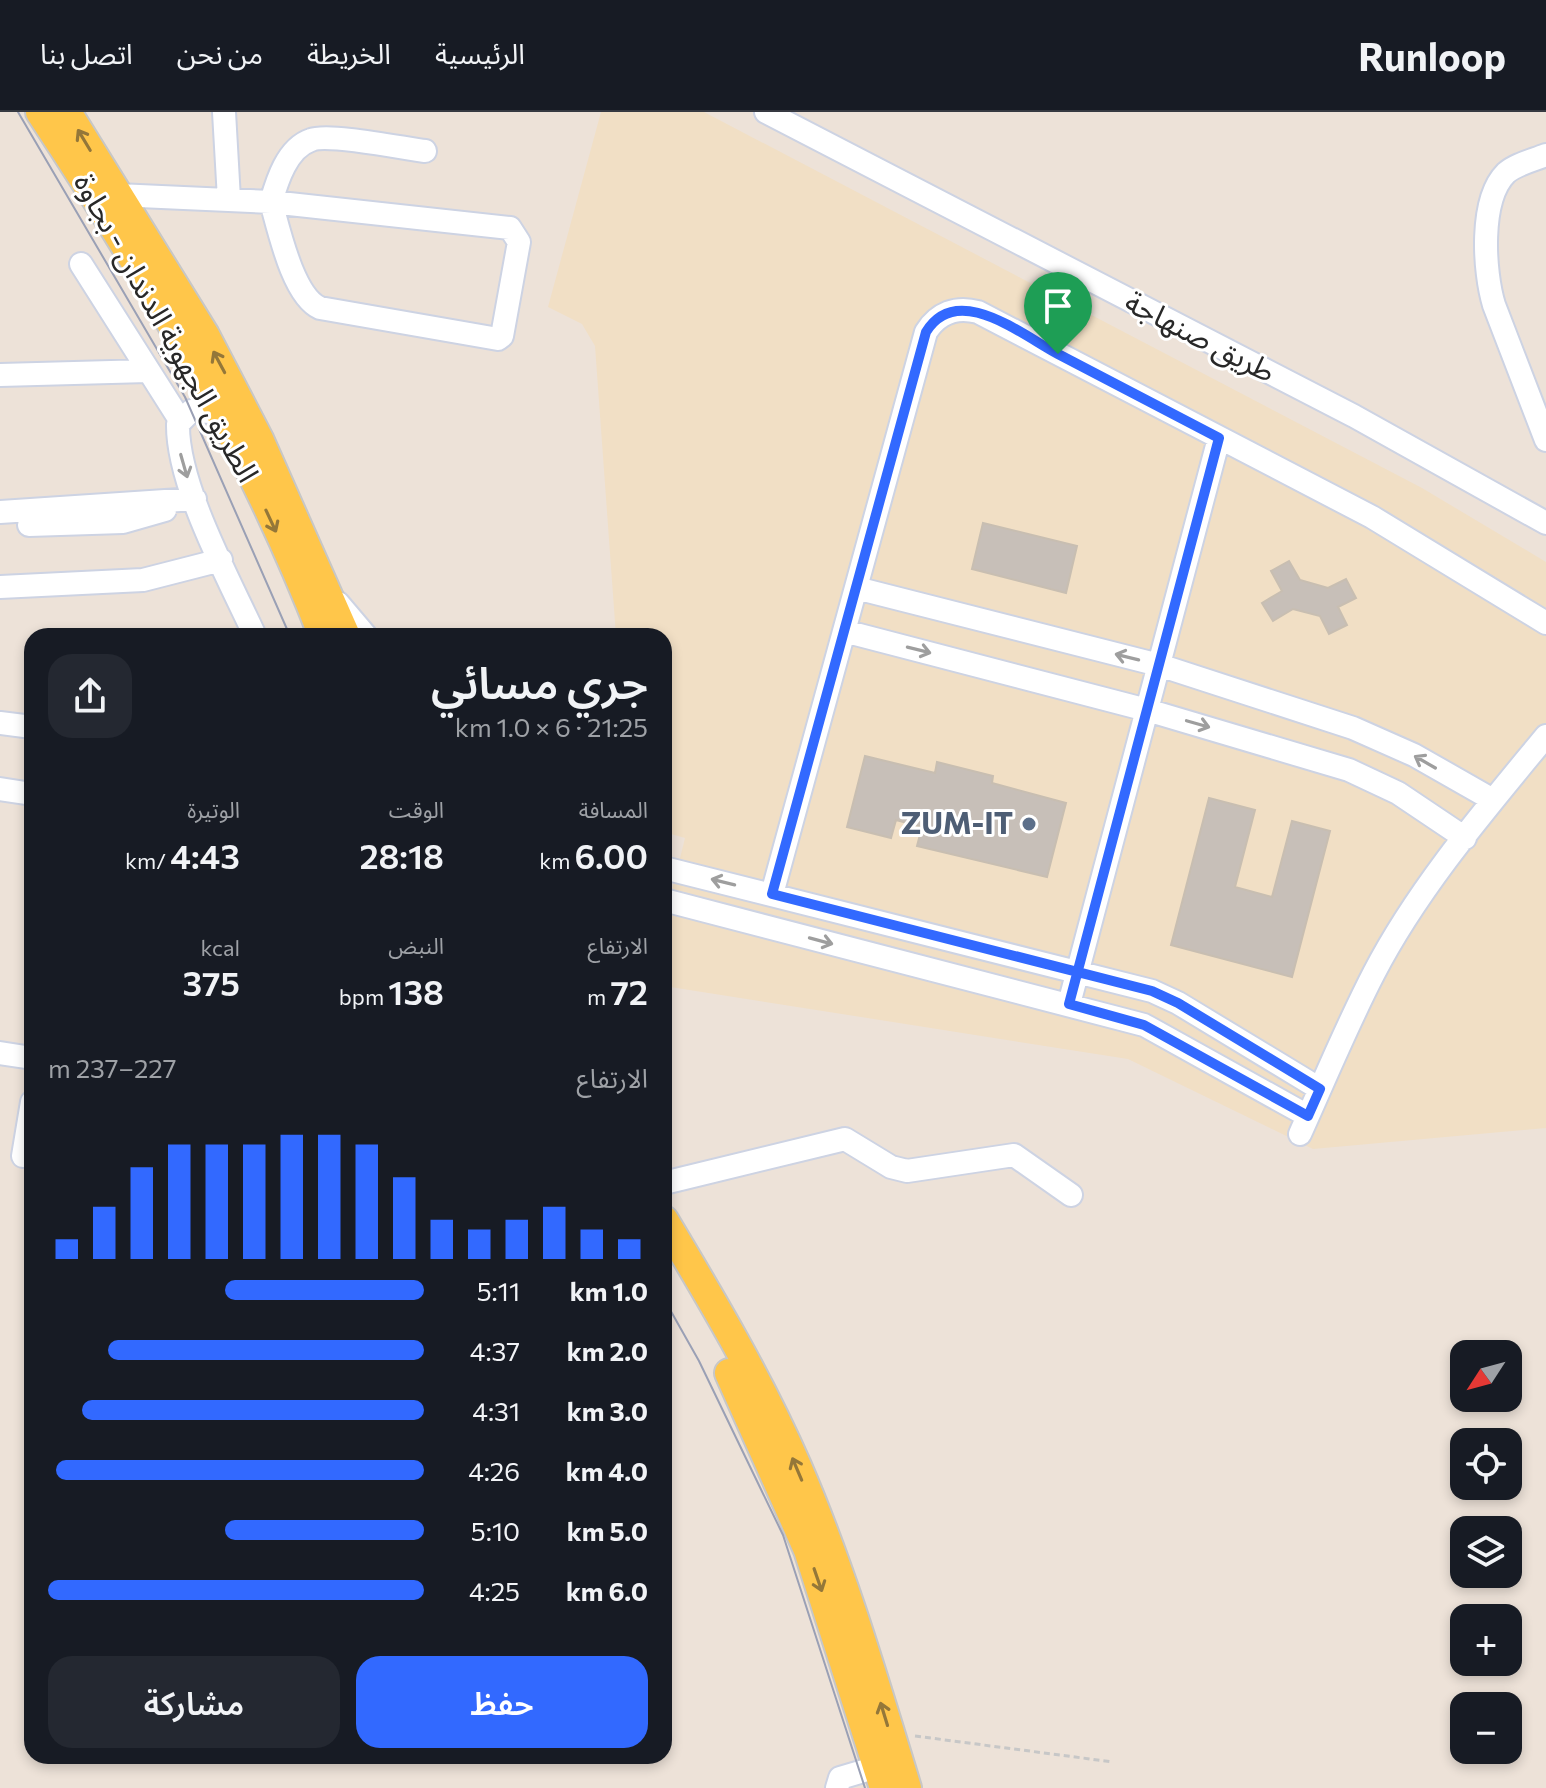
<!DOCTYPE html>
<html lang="ar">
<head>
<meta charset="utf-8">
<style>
  :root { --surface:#171b24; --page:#242831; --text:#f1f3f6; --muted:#9ea1a6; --line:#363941; --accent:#3269ff }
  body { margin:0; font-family:Commissioner,"Noto Sans Arabic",sans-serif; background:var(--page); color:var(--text); direction:rtl; height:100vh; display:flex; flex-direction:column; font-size:30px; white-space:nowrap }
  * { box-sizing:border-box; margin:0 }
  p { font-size:26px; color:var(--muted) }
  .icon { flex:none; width:44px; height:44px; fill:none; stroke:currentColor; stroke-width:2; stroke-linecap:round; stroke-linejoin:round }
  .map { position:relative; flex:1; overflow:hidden; direction:ltr }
  .sheet { position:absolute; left:24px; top:516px; width:648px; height:1136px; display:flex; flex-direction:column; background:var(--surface); border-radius:24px; box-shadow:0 4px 12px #0003; direction:rtl }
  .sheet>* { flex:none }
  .needle { width:52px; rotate:234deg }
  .fabs { position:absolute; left:1450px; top:1228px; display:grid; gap:16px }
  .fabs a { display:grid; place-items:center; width:72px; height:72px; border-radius:16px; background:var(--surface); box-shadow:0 4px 12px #0003; font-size:40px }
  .pin { position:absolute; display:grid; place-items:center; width:68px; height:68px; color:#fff; margin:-82px -34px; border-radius:50% 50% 50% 0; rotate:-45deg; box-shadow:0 0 8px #0007 }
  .pin .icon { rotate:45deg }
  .round { display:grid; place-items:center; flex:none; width:84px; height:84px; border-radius:24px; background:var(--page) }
  .summary { display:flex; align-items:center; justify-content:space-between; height:136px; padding:0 24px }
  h1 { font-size:44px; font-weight:600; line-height:60px }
  .stats { display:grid; grid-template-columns:repeat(3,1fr); gap:12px; height:136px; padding:8px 24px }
  .stats div { display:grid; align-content:center }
  .stats b { font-size:34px; font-weight:600 }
  .stats small { font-size:22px; font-weight:400 }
  .stats p { font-size:22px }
  .chart { height:224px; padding:16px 24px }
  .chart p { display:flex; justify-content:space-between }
  .chart svg { width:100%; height:144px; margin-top:8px; stroke:var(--accent); stroke-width:6 }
  .cta { display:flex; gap:16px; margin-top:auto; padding:16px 24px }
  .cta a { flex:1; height:92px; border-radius:24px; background:var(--accent); color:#fff; font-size:32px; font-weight:600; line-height:92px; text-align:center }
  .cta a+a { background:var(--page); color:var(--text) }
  ul { padding:0 24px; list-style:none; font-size:26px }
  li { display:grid; grid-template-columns:128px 96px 1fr; align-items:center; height:60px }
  li i { height:20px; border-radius:10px; background:var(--accent) }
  header { display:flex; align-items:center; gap:48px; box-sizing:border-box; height:112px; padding:0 40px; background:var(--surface); border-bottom:2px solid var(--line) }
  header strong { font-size:38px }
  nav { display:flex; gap:44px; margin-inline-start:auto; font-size:28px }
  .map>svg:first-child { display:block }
  .education { fill:#f1dfc5 }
  .building { fill:#c7bfb8; stroke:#c8beb1; stroke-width:2 }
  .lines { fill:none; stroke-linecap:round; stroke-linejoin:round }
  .minor-casing { stroke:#cdd3e3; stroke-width:26 }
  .major-casing { stroke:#c7c7c7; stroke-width:32 }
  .path { stroke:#c7c7c7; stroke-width:3; stroke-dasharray:6 4; stroke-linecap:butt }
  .minor { stroke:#fff; stroke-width:22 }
  .major { stroke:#ffc64a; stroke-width:28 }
  .tram { stroke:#9aa0b5; stroke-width:2 }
  .oneway { stroke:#947739 }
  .oneway2 { stroke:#9e9e9e }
  .route-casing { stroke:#fff; stroke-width:16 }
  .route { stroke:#3269ff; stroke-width:10 }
  .service-dot { fill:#5c6f8a; stroke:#fff; stroke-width:3 }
  .labels { text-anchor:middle; stroke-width:6; stroke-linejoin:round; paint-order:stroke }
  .street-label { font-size:30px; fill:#282828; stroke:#fff }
  .service-label { font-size:30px; font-weight:bold; fill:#4e5e75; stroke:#fff; text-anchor:end }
</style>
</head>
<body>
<header>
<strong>Runloop</strong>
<nav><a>الرئيسية</a><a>الخريطة</a><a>من نحن</a><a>اتصل بنا</a></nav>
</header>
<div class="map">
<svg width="1546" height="1676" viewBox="0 0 1546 1676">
  <rect width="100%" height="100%" fill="#ede2d8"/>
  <path class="education" d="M601,0H704L1422,376L1546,450V1016L1313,1037L1128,947L664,874V811L685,726L664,720V524H616L595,234L582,212L548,195Z"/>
  <path class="building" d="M983,411L1077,434L1066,481L972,457Z
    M1289,449L1300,468L1328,476L1346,467L1356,486L1338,495L1347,513L1329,522L1320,504L1293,497L1273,509L1262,491L1282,479L1271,459Z
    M865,644L935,661L937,650L993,664L992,671L1066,691L1047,765L917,734L922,715L896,708L891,726L847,715Z
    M1209,686L1255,698L1235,775L1272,785L1292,709L1330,719L1292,865L1171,833Z"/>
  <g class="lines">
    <g class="minor-casing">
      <path id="minor" d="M224,0L229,87
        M766,0L1354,304L1546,411
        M1546,43C1534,48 1516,52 1506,61C1479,88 1484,160 1494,193L1546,328
        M117,83L271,90L510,116L519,130L502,224L498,227L320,196C293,184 279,118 271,90C277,69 287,36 311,28C328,21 402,36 425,39
        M81,152L180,308
        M0,263L148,259
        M231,301L191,299L178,312C177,373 229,467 255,524
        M0,400L195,387
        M29,413L123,410L165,398
        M0,475L143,468L221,448
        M856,476L1159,553L1353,616L1414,643L1493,688
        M338,491L366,524
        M844,519L1147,598L1349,658L1398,681L1465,726
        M0,611L32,615
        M0,677L32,682
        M664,756L1152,879L1178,891L1320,977
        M772,782L926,220C938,201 956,194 978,200L1372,405L1546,511
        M664,788L1144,913L1308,1004
        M1069,892L1219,326
        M0,941L32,946
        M1300,1022C1324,969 1347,913 1374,861C1418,776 1485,698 1546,624
        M23,1044L32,990
        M664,1071L845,1027L891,1055L907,1059L1014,1043L1071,1083
        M837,1676L840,1666L877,1655"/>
    </g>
    <g class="major-casing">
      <path id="major" d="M40,0C149,165 252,340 323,524
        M67,0L205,223L259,327L346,524
        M664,1108C712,1188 760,1269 797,1354C842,1458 874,1568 907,1676
        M729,1261L808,1438L884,1676"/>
    </g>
    <path class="path" d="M915,1624L1113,1650"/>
    <use href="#minor" class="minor"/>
    <use href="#major" class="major"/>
    <path class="tram" d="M18,0L185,285L290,524
      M664,1187L699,1249L783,1423L865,1676"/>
  </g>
  <defs><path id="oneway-shaft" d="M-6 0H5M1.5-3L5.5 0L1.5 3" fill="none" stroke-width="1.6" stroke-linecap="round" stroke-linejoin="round" transform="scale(2)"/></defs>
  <g class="oneway">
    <use href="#oneway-shaft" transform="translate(84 28) rotate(-121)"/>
    <use href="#oneway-shaft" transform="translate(219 250) rotate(-118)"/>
    <use href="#oneway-shaft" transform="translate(271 409) rotate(65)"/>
    <use href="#oneway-shaft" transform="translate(797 1357) rotate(-113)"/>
    <use href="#oneway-shaft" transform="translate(818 1468) rotate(71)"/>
    <use href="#oneway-shaft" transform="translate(884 1602) rotate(-107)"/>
  </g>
  <g class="oneway2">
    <use href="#oneway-shaft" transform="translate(184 354) rotate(74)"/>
    <use href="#oneway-shaft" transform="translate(919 538) rotate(14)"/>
    <use href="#oneway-shaft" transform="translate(1127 545) rotate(-166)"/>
    <use href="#oneway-shaft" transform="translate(1198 612) rotate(16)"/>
    <use href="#oneway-shaft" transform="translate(1425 650) rotate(-150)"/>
    <use href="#oneway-shaft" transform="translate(723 770) rotate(-166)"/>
    <use href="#oneway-shaft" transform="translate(821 829) rotate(15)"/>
  </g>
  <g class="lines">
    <g class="route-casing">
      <path id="route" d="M1058,242L1219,326C1169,515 1119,703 1069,892L1144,913L1308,1004L1320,977L1178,891L1152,879L772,782L926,220C957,169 1022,223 1058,242"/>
    </g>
    <use href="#route" class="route"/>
  </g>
  <circle class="service-dot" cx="1029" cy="712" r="8"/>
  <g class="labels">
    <g class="street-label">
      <text transform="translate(166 216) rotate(61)" y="10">الطريق الجهوية الدندان - بجاوة</text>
      <text transform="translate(1200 225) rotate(27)" y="10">طريق صنهاجة</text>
    </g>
    <g class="service-label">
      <text x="1013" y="722">ZUM-IT</text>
    </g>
  </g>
</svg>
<div class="fabs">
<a><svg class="needle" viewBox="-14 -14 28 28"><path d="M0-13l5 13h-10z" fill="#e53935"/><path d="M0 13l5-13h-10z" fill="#9ea1a6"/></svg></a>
<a><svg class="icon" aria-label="locate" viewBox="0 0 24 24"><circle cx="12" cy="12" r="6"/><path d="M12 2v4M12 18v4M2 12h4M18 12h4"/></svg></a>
<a><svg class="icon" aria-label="layers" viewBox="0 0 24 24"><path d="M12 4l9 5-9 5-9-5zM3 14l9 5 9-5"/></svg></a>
<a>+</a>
<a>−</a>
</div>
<div class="pin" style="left:1058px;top:242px;background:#1e9e55"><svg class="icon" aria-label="arrive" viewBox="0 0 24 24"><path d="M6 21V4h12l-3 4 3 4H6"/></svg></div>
<section class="sheet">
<div class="summary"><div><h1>جري مسائي</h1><p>21:25 · 6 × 1.0 km</p></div><a class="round"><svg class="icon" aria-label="share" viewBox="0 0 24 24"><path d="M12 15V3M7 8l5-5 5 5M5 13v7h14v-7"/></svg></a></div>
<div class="stats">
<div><p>المسافة</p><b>6.00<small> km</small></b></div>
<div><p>الوقت</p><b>28:18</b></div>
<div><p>الوتيرة</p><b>4:43<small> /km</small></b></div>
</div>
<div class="stats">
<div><p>الارتفاع</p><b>72<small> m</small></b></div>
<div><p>النبض</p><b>138<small> bpm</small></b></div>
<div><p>kcal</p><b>375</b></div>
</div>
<div class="chart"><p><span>الارتفاع</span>227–237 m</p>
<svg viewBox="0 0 160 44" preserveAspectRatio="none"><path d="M5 44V38M15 44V28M25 44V16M35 44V9M45 44V9M55 44V9M65 44V6M75 44V6M85 44V9M95 44V19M105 44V32M115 44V35M125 44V32M135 44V28M145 44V35M155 44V38"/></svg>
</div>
<ul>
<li><b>1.0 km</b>5:11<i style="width:53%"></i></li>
<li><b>2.0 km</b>4:37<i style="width:84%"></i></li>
<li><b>3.0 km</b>4:31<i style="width:91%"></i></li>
<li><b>4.0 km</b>4:26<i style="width:98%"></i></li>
<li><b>5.0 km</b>5:10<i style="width:53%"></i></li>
<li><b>6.0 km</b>4:25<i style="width:100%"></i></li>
</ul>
<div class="cta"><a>حفظ</a><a>مشاركة</a></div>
</section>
</div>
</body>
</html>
